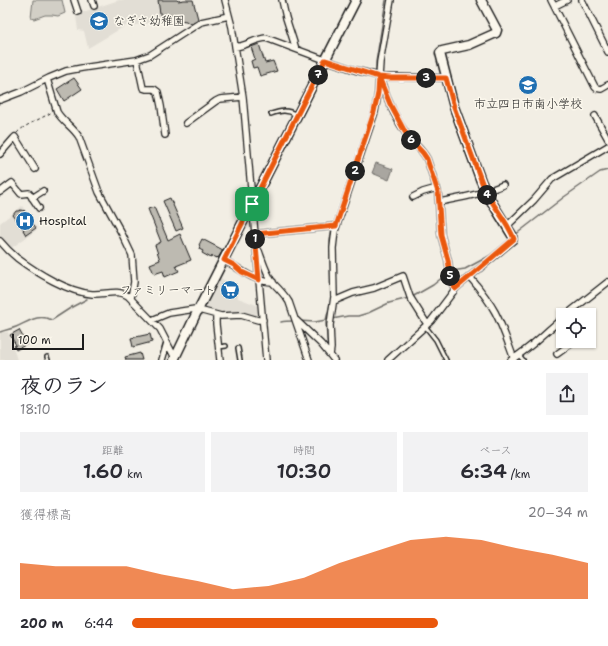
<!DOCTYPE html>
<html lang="ja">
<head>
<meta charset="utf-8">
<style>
  :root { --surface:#fff; --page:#f2f2f3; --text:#2b2b33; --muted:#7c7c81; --accent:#ea580c }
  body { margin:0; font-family:"Shantell Sans","Klee One",sans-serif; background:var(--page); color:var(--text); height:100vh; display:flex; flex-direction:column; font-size:15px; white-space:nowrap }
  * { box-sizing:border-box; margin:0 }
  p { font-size:13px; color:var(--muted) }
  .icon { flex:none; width:22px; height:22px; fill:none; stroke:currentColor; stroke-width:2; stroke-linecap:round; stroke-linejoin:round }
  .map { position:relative; height:360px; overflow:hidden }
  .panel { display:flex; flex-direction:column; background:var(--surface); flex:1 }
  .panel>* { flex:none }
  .controls { position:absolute; left:556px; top:308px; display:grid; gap:8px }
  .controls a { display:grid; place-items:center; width:40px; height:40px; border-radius:0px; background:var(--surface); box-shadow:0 1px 3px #0004; font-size:20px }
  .scale { position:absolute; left:12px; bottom:10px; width:72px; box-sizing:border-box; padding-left:4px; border:2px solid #1c1c1c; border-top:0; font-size:11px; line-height:14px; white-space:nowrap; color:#1c1c1c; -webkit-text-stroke:3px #fbf7ec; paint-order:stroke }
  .pin { position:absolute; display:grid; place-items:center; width:34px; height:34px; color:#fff; margin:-17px; border-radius:8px; box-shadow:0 2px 6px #0006 }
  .km { position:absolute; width:20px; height:20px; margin:-10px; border-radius:50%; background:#222; color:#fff; font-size:11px; line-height:20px; text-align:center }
  .round { display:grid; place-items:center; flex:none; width:42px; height:42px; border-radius:0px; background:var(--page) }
  .summary { display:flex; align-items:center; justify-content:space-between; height:68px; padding:0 20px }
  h1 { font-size:22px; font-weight:600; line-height:30px }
  .figures { display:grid; grid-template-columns:repeat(3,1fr); gap:6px; height:68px; padding:4px 20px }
  .figures div { display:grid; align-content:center; border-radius:0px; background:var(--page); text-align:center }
  .figures b { font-size:20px; font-weight:600 }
  .figures small { font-size:11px; font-weight:400 }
  .figures p { font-size:11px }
  .chart { height:112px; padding:8px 20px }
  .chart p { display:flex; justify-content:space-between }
  .chart svg { width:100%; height:72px; margin-top:4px; fill:var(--accent); opacity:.7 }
  ul { padding:0 20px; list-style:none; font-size:13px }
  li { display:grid; grid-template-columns:64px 48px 1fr; align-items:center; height:30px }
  li i { height:10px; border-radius:5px; background:var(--accent) }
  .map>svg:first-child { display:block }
  .built { fill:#e2ded5 }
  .green { fill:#d2cfc6; stroke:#777671 }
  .water { fill:#a9a6a0; stroke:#716f6b }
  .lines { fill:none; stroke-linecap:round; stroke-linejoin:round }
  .stream { stroke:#716f6b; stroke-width:1.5 }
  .building { fill:#bdbab1; stroke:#1c1c1c }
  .lane-casing { stroke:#1c1c1c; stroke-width:6 }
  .street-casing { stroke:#1c1c1c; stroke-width:8 }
  .secondary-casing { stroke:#1c1c1c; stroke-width:11 }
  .path { stroke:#1c1c1c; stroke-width:1; stroke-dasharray:3 3; stroke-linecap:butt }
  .lane { stroke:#fbf7ec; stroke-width:3 }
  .street { stroke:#fbf7ec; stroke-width:5.5 }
  .secondary { stroke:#fbf7ec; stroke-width:8 }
  .route-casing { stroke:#fff; stroke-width:8 }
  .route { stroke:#ea580c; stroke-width:5 }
  .labels { text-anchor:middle; stroke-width:3; stroke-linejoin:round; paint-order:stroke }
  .poi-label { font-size:12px; fill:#1c1c1c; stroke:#fbf7ec; text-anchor:start }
</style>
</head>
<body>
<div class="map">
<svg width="608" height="360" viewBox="0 0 608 360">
  <rect width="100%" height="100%" fill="#f2eee4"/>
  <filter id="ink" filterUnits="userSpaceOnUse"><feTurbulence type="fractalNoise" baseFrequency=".025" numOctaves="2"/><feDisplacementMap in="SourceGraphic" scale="8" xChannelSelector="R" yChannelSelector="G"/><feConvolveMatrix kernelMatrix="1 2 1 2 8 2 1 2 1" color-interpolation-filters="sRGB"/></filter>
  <g filter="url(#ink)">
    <path class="built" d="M119,0H158L161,20L145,24L125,26L88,48L84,31L78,30L76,16L83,12Z
      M22,206L38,229L10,249L0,237V223Z
      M220,278L235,286L238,290V298L259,306L260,319L221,313L205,308Z
      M0,332H8L17,360H0Z"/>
    <path class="green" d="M33,0H62L65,13L58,16L52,15H45L34,19L31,18Z"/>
    <path class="water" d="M376,163L393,169L389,180L372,173Z"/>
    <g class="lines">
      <path class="stream" d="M376,73V62L386,0
        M334,224L362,143
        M515,235L564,197L600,172L608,170
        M503,246L512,237
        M452,271L465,269L491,255L499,249
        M412,297L433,285L449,272
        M332,319L348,316H358L368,313L389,303L409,298
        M326,320V324L328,350
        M299,321L315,322L326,320L331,300L330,240L332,228
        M281,322C285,321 289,321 294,321
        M0,332C5,330 11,329 16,327C28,322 38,313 52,320L72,307L87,299"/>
    </g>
    <path class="building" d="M158,0H177L178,1L184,0H193L198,19L190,24L186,21L179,20H161Z
      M259,44L265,63L273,61L277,71L260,76L257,67L253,68L251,61L255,59L251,47Z
      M74,78L82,89L64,101L57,89Z
      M170,198L183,228L176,231L163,201Z
      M154,207L168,240L180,234L191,260L176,266L179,271L165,277L163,271L154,274L150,264L160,260L155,245L161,242L148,209Z
      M21,210L23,211L24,210L36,228L26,235L23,230H24L13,215L16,211H18Z
      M202,239L223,250L218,258L217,257L216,258L212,256L211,258L202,253L203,251L199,249L200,246L199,245Z
      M226,284L237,290L234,296L223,290Z
      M19,330L27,344L16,350L14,346L16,345L10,335Z
      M150,334L152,342L133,347L131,338Z
      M140,353L142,360H126L125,357Z"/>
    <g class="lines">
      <g class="lane-casing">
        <path id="lane" d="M271,114C280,111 287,109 296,115
          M425,326L436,340L446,360
          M219,347L226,346
          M238,348L240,360
          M519,355L523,360
          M47,357L48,360"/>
      </g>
      <g class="street-casing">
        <path id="street" d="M74,0L78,12
          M92,0L94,6
          M225,0L232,27L243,97L266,360
          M282,0L286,18L296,49
          M551,0L595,87L596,88L601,89L608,85
          M582,0L608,52
          M555,6L567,0
          M235,47C246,46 255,39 266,38L325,60L355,70L383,77L446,78
          M137,60L143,88L146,89H154L158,92L161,106L165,135
          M47,79L57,112C63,122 73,127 79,137L99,192L122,234L132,255L134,282L131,298
          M381,81C387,99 395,118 407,135C413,143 422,149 427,159L438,192L441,235L448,260L451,281L455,289
          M0,100L21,92L49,78L66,71L82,68L136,60L150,55L201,22L229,16
          M595,116L608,139
          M186,123L216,101L220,99L243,97
          M0,154L14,138L15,137L35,169
          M0,192L12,183L21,194L29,193L39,208
          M413,197L423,192L437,188
          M32,198L43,191
          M439,202C461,198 482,194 503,185
          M507,226L534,200L552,179L608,146
          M255,234L336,226
          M0,241C5,247 11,253 17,258C37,273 68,292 92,294C104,295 118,289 128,296L160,329L176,360
          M259,251C263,262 266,273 273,283C279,289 285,295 289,302L309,360
          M224,260C240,268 253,282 273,282
          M470,277C479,288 488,299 495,312C503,327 508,343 514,359
          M334,301L353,293L374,288L403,276L410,297L427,324
          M216,315V324L220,360
          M566,315L608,282
          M152,320L169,313L195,309L221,316L241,315L258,320H263
          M296,320L321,344L334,360
          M557,354L575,341
          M330,355L331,348L330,325L334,297L333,248L335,231L375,112L378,93L380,62L391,0
          M162,360L167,343
          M388,360L431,321L456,288L514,240V238L512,235
          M511,360C531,348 545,332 563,318"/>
      </g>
      <g class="secondary-casing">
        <path id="secondary" d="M481,0L497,30L496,33L469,45L442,51L440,53L454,107L481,181L488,196L512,235
          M174,360L196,314L356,0"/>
      </g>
      <path class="path" d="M17,133C22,126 43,118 52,112"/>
      <use href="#lane" class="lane"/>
      <use href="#street" class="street"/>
      <use href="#secondary" class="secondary"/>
    </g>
  </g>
  <g class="lines" filter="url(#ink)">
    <g class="route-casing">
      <path id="route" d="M252,204L224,260L234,265L242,272L259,280L255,234L336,226L374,112L378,93L379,77L390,78H446L454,107L484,188C492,205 508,222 514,239L455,289L451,281L448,260L441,235L438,192L427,159L423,153L411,140L405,132L390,104L379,77L325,60L252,204"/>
    </g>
    <use href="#route" class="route"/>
  </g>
  <defs>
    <g id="school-disc" transform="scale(1)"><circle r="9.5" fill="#1f6fb2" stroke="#fbf7ec"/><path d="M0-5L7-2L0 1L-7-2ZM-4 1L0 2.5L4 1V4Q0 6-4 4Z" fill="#fff"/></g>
    <g id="hospital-disc" transform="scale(1)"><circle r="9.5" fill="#1f6fb2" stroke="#fbf7ec"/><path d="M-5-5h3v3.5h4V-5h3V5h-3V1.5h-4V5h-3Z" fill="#fff"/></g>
    <g id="supermarket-disc" transform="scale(1)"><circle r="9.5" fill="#1f6fb2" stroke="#fbf7ec"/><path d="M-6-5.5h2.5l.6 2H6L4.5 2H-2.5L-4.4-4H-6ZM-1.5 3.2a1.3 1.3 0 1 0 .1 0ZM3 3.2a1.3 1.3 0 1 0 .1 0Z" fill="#fff"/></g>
  </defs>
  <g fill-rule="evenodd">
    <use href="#school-disc" x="99" y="21"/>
    <use href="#school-disc" x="528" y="85"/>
    <use href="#hospital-disc" x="25" y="221"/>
    <use href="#supermarket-disc" x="230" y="290"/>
  </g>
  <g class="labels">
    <g class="poi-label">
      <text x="113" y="25">なぎさ幼稚園</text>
      <text x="528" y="108" text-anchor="middle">市立四日市南小学校</text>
      <text x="39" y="225">Hospital</text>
      <text x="216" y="294" text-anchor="end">ファミリーマート</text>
    </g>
  </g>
</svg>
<div class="controls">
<a><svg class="icon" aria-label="locate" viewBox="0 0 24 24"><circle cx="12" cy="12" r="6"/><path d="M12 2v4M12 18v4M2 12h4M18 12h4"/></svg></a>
</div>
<div class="scale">100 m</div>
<div class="pin" style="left:252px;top:204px;background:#1e9e55"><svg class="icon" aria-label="arrive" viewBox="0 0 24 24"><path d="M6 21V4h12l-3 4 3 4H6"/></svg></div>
<b class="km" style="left:255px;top:239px">1</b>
<b class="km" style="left:355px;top:171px">2</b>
<b class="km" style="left:426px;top:78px">3</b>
<b class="km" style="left:487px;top:195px">4</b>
<b class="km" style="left:450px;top:276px">5</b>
<b class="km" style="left:411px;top:140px">6</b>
<b class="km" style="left:318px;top:75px">7</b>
</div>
<section class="panel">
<div class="summary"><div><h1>夜のラン</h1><p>18:10</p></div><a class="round"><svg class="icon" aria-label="share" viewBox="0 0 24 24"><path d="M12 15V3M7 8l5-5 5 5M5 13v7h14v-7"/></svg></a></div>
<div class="figures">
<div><p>距離</p><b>1.60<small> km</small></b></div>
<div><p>時間</p><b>10:30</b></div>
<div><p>ペース</p><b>6:34<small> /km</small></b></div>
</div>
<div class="chart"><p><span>獲得標高</span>20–34 m</p>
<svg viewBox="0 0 160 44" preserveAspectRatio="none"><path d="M0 44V22L10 24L20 24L30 24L40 29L50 33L60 38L70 36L80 31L90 22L100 15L110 8L120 6L130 8L140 13L150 17L160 22V44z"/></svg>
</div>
<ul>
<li><b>200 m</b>6:44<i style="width:67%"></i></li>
</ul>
</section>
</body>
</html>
